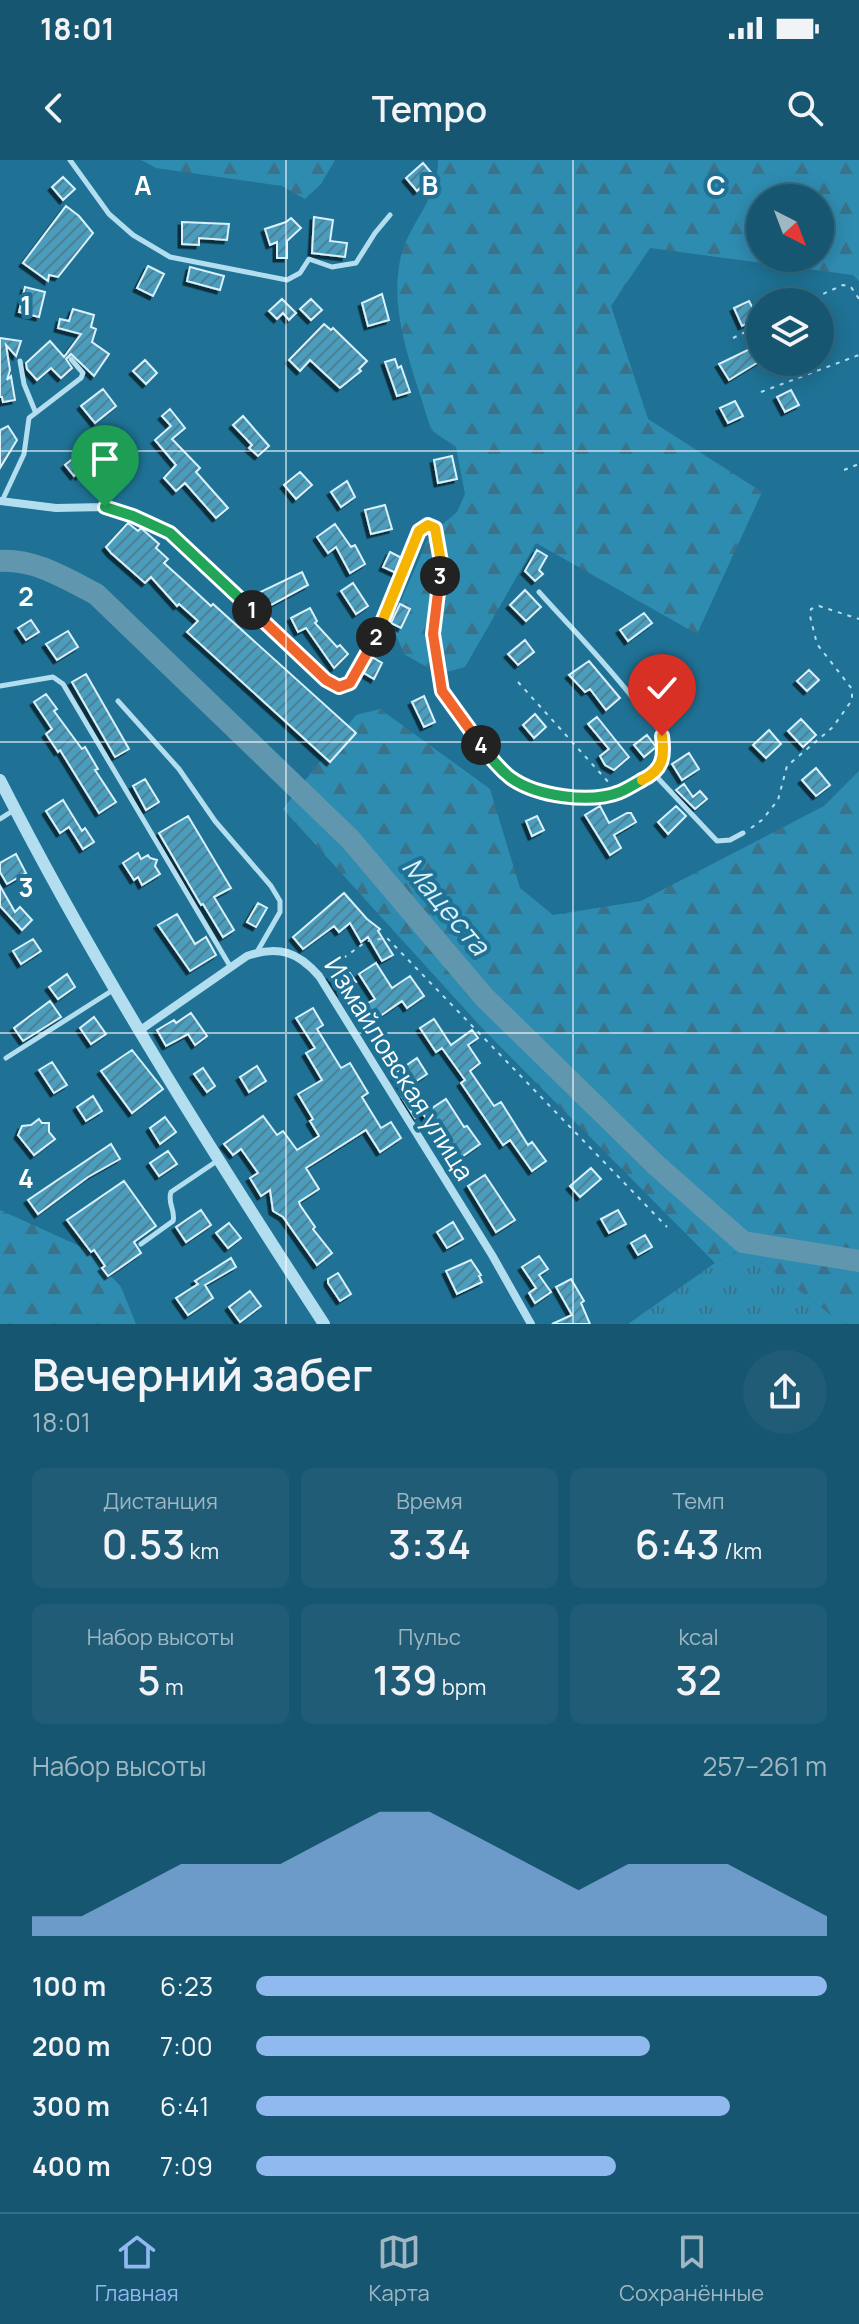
<!DOCTYPE html>
<html lang="ru">
<head>
<meta charset="utf-8">
<style>
  :root { --surface:#175670; --page:#205c75; --text:#f1f3f6; --muted:#9eb7c3; --line:#366c83; --accent:#90b9f0 }
  body { margin:0; font-family:Manrope,sans-serif; background:var(--page); color:var(--text); height:100vh; display:flex; flex-direction:column; font-size:30px; white-space:nowrap }
  * { box-sizing:border-box; margin:0 }
  p { font-size:26px; color:var(--muted) }
  .icon { flex:none; width:44px; height:44px; fill:none; stroke:currentColor; stroke-width:2; stroke-linecap:round; stroke-linejoin:round }
  .map { position:relative; height:1164px; overflow:hidden }
  .drawer { display:flex; flex-direction:column; background:var(--surface); flex:1 }
  .drawer>* { flex:none }
  .needle { width:52px; rotate:138deg }
  .buttons { position:absolute; left:746px; top:24px; display:grid; gap:16px }
  .buttons a { display:grid; place-items:center; width:88px; height:88px; border-radius:50%; background:var(--surface); box-shadow:0 4px 20px #0003,0 0 0 2px var(--line); font-size:40px }
  .pin { position:absolute; display:grid; place-items:center; width:68px; height:68px; color:#fff; margin:-82px -34px; border-radius:50% 50% 50% 0; rotate:-45deg; box-shadow:0 0 8px #0007 }
  .pin .icon { rotate:45deg }
  .km { position:absolute; width:40px; height:40px; margin:-20px; border-radius:50%; background:#222; color:#fff; font-size:22px; line-height:40px; text-align:center }
  .round { display:grid; place-items:center; flex:none; width:84px; height:84px; border-radius:42px; background:var(--page) }
  .summary { display:flex; align-items:center; justify-content:space-between; height:136px; padding:0 32px }
  h1 { font-size:44px; font-weight:600; line-height:60px }
  .stats { display:grid; grid-template-columns:repeat(3,1fr); gap:12px; height:136px; padding:8px 32px }
  .stats div { display:grid; align-content:center; border-radius:12px; background:var(--page); text-align:center }
  .stats b { font-size:40px; font-weight:600 }
  .stats small { font-size:22px; font-weight:400 }
  .stats p { font-size:22px }
  .chart { height:224px; padding:16px 32px }
  .chart p { display:flex; justify-content:space-between }
  .chart svg { width:100%; height:144px; margin-top:8px; fill:var(--accent); opacity:.7 }
  ul { padding:0 32px; list-style:none; font-size:26px }
  li { display:grid; grid-template-columns:128px 96px 1fr; align-items:center; height:60px }
  li i { height:20px; border-radius:10px; background:var(--accent) }
  .status { display:flex; justify-content:space-between; align-items:center; height:56px; padding:0 40px; background:var(--surface); direction:ltr }
  .status svg { height:22px; fill:currentColor }
  header { display:flex; justify-content:space-between; align-items:center; height:104px; padding:0 32px; background:var(--surface); font-size:36px; font-weight:600 }
  .menu { display:flex; justify-content:space-around; align-items:center; height:112px; border-top:2px solid var(--line); background:var(--surface); font-size:22px; color:var(--muted) }
  .menu a { display:grid; justify-items:center; gap:4px }
  .menu .current { color:var(--accent) }
  .map>svg:first-child { display:block }
  .grass { fill:url(#grass-tufts) }
  .forest { fill:url(#forest-firs); fill-rule:evenodd }
  .lines { fill:none; stroke-linecap:round; stroke-linejoin:round }
  .river { stroke:#6197ae; stroke-width:22 }
  .building { fill:url(#building-hatch); stroke:#d9f1fa; stroke-width:2; filter:url(#shadow) }
  .path { stroke:#b2deef; stroke-width:2; stroke-dasharray:4 6; stroke-linecap:butt }
  .service { stroke:#b2deef; stroke-width:5 }
  .minor { stroke:#b2deef; stroke-width:8 }
  .tertiary { stroke:#b2deef; stroke-width:12 }
  .split-1-casing { stroke:#fff; stroke-width:16 }
  .split-2-casing { stroke:#fff; stroke-width:16 }
  .split-3-casing { stroke:#fff; stroke-width:16 }
  .split-4-casing { stroke:#fff; stroke-width:16 }
  .split-5-casing { stroke:#fff; stroke-width:16 }
  .split-6-casing { stroke:#fff; stroke-width:16 }
  .split-1 { stroke:#22a559; stroke-width:10 }
  .split-2 { stroke:#f0652b; stroke-width:10 }
  .split-3 { stroke:#f5b400; stroke-width:10 }
  .split-4 { stroke:#f0652b; stroke-width:10 }
  .split-5 { stroke:#22a559; stroke-width:10 }
  .split-6 { stroke:#f5b400; stroke-width:10 }
  .grid { fill:none; stroke:#fff; stroke-width:2; stroke-opacity:0.55 }
  .labels { text-anchor:middle; stroke-width:8; stroke-linejoin:round; paint-order:stroke }
  .street-label { font-size:26px; fill:#fff; stroke:#1f7295 }
  .water-label { font-size:28px; font-style:italic; fill:#d9f0f9; stroke:#1f7295 }
  .grid-label { font-size:26px; text-anchor:middle; font-weight:bold; fill:#fff; stroke:#1f7295; stroke-width:8; stroke-linejoin:round; paint-order:stroke }
</style>
</head>
<body>
<div class="status"><b>18:01</b><svg viewBox="0 0 49 12"><path d="M0 12V9h3v3zM5 12V6h3v6zM10 12V3h3v9zM15 12V0h3v12zM26 1h20v11H26zM47 4h2v5h-2z"/></svg></div>
<header><svg class="icon" aria-label="back" viewBox="0 0 24 24"><path d="M15 5l-7 7 7 7"/></svg>Tempo<svg class="icon" aria-label="search" viewBox="0 0 24 24"><circle cx="10" cy="10" r="6"/><path d="M15 15l6 6"/></svg></header>
<div class="map">
<svg width="859" height="1164" viewBox="0 0 859 1164">
  <defs>
    <pattern id="grass-tufts" width="24" height="20" patternUnits="userSpaceOnUse" patternTransform="scale(2)"><rect width="24" height="20" fill="#2f8cb1"/><path d="M3 7l-1-3M5 7V3M7 7l1-3M15 17l-1-3M17 17v-4M19 17l1-3" fill="none" stroke="#3b7289"/></pattern>
    <pattern id="forest-firs" width="22" height="20" patternUnits="userSpaceOnUse" patternTransform="scale(2)"><rect width="22" height="20" fill="#2f8cb1"/><path d="M5 1l3.5 6h-7zM16 11l3.5 6h-7z" fill="#3b7289"/></pattern>
    <pattern id="building-hatch" width="6" height="6" patternUnits="userSpaceOnUse" patternTransform="scale(2)"><rect width="6" height="6" fill="#4b9dbe"/><path d="M-1 1l2-2M0 6l6-6M5 7l2-2" fill="none" stroke="#4b8196"/></pattern>
    <filter id="shadow"><feDropShadow dx="-3.5" dy="3.5" stdDeviation="0" flood-color="#0009"/></filter>
  </defs>
  <rect width="100%" height="100%" fill="#1f7295"/>
  <path class="grass" d="M743,1088L843,1164H628L715,1103Z"/>
  <path class="forest" d="M141,0H335L321,24L305,39L282,26L156,8Z
    M438,0H859V121L853,115L650,88L611,146L648,259L762,332L697,474L536,383L465,507L439,514L404,494L391,463L430,375L457,352L465,334L456,287L431,270C416,216 387,154 401,96C410,61 438,41 438,0ZM760,38H820V98H760Z
    M380,549L490,629L520,728L553,755L641,741L824,646L859,611V1164H843L743,1088L715,1103L483,869L283,649L356,555Z
    M0,1050L86,1089L121,1127L136,1164H0Z"/>
  <g class="lines">
    <path class="river" d="M0,401C35,399 65,418 96,434L350,679L484,837L656,1005L743,1082L859,1101"/>
  </g>
  <path class="building" d="M423,3L434,16L417,31L406,18Z
    M63,17L75,29L63,40L52,27Z
    M66,46L79,56L93,73L58,117L49,115L48,121L23,103Z
    M314,57L333,60L330,81L347,83L345,97L312,93Z
    M291,58L301,68L287,81V98H277V82L270,85L265,69L286,62Z
    M182,62L229,64L227,80L199,78V85L182,84Z
    M148,106L164,114L153,136L137,128Z
    M190,107L224,116L220,130L187,121Z
    M25,127L45,132L39,157L19,152Z
    M382,134L389,160L368,166L362,143Z
    M282,139L296,153L289,160L283,153L277,159L269,151Z
    M311,139L322,150L311,160L300,149Z
    M749,141L758,158L742,166L734,148Z
    M73,149L94,155L91,167L96,169L92,182L109,194L94,216L71,194L66,199L72,208L61,218L51,208L37,220L27,209L26,203L50,181L64,197L81,174L58,168L60,159L69,161Z
    M324,164L331,170L333,168L367,201L359,209L361,211L340,228L310,200L300,211L289,200Z
    M0,178L21,181L16,196L6,185L10,210L7,220L11,216L15,240L3,242L2,237H0Z
    M760,184V201L729,220L719,204Z
    M395,199L398,208L401,206L410,232L397,236L385,202Z
    M145,200L157,213L146,224L133,211Z
    M103,229L116,246L95,263L81,246Z
    M791,230L799,245L785,252L777,237Z
    M735,241L743,256L728,263L720,248Z
    M170,249L185,268L172,279L200,308L196,312L228,348L216,358L185,323L176,331L164,318L176,305L155,280L171,266L162,256Z
    M243,256L269,286L258,296L249,288L252,285L233,265Z
    M8,266L17,280L0,308V270Z
    M101,276L110,288L103,293L105,295L79,316L77,313L74,316L65,305Z
    M452,296L457,319L438,323L434,300Z
    M300,312L312,325L296,339L284,325Z
    M347,321L355,337L341,347L331,332Z
    M385,345L392,369L371,374L365,350Z
    M128,363L138,371L141,368L159,384L156,388L168,399L164,403L185,422L211,446L213,444L356,573L330,602L187,472L198,461L179,444L177,446L151,417L145,423L111,393L106,387Z
    M335,364L351,387L355,385L365,404L350,413L336,387L328,393L317,377Z
    M537,390L547,396L539,410L543,414L535,421L525,411Z
    M390,392L402,398L396,413L383,407Z
    M302,412L308,425L262,450L252,436Z
    M353,423L368,446L356,454L341,431Z
    M525,430L541,447L526,461L510,445Z
    M400,444L410,449L401,468L391,463Z
    M310,448L317,461L315,463L337,487L340,485L348,494L334,508L306,468L298,472L291,458Z
    M644,453L652,463L628,481L620,470Z
    M31,460L39,472L26,480L18,468Z
    M68,471L78,487L57,500L46,484Z
    M525,480L534,492L518,505L508,494Z
    M372,497L382,503L374,519L364,513Z
    M589,501L620,538L606,550L590,529L585,532L569,515Z
    M809,510L819,520L807,531L797,521Z
    M86,514L129,589L115,597L72,522Z
    M46,534L57,549L54,551L82,589L85,587L98,609L95,610L116,642L99,653L60,590L58,592L46,574L52,569L34,542Z
    M424,536L435,562L424,567L412,542Z
    M535,554L546,567L534,578L523,565Z
    M597,557L629,597L614,610L605,605L600,596L609,589L588,564Z
    M801,559L816,575L803,587L788,571Z
    M769,570L781,584L766,598L753,585Z
    M647,575L656,587L644,597L634,585Z
    M689,593L699,609L682,620L672,604Z
    M816,608L830,625L816,636L802,620Z
    M145,619L159,642L146,650L133,626Z
    M684,624L693,637L700,631L707,639L695,649L676,630Z
    M63,640L82,671L85,668L94,682L83,689L69,667L60,673L46,651Z
    M600,646L609,663L627,653H631L636,662L614,675L621,688L610,695L585,655Z
    M676,646L686,656L668,674L658,662Z
    M188,656L231,728L214,737L234,770L223,777L203,744L201,745L159,673Z
    M537,656L544,670L532,676L526,661Z
    M138,693L141,699L148,695L150,698L157,700L155,706L160,714L142,725L138,717L134,720L123,703Z
    M16,694L26,713L7,724L0,712V703Z
    M0,726L15,752L20,747L32,760L22,770L0,746Z
    M344,733L367,759L380,769L378,771L393,795L382,801L368,777L361,782L350,763L339,772L334,766L303,789L293,777Z
    M258,743L267,748L256,767L247,762Z
    M177,754L195,784L206,777L216,795L190,811L158,765Z
    M33,779L41,791L21,804L13,791Z
    M376,803L392,828L410,816L424,836L407,848L402,841L373,861L363,846L375,839L359,814Z
    M345,806L356,822L341,832L330,816Z
    M67,814L75,827L58,839L49,827Z
    M50,841L61,857L23,881L14,868Z
    M313,848L323,865L317,869L341,908L350,903L368,933L362,937L381,968L391,962L401,978L380,992L366,970L306,1008L319,1029L299,1042L300,1045L315,1067L313,1069L332,1093L317,1105L283,1057L273,1051L270,1030L261,1036L250,1018L258,1013L241,989L233,995L224,984L263,956L277,975L283,971L297,990L319,976L310,961L313,959L298,934L322,920L306,893L315,888L296,858Z
    M191,853L207,876L195,885L188,874L166,886L157,870L174,860L176,863Z
    M94,857L106,874L91,884L80,868Z
    M434,859L451,885L472,870L478,878L468,885L480,903L470,911L494,946L501,942L528,985L532,982L546,1001L532,1011L510,980L503,985L461,923L465,920L442,888L436,892L420,868Z
    M132,890L163,929L132,953L101,911Z
    M417,898L427,914L415,922L422,933L413,939L422,953L415,958L402,937L407,934L394,914Z
    M52,902L67,925L54,933L39,910Z
    M257,906L266,921L249,932L240,917Z
    M203,908L215,926L207,932L194,914Z
    M93,936L102,951L86,961L77,947Z
    M446,939L464,967L467,966L480,984L460,998L440,970L436,973L423,954Z
    M165,957L176,972L160,984L150,968Z
    M39,959L42,963H49V972L55,979L34,995L18,975L22,966L31,965Z
    M111,984L120,999L88,1017L38,1054L28,1040Z
    M168,991L177,1004L159,1016L150,1003Z
    M591,1008L601,1019L580,1037L570,1026Z
    M485,1015L515,1060L496,1072L468,1026Z
    M124,1021L156,1066L134,1082L141,1093L108,1116L102,1108L105,1106L94,1090L91,1092L67,1060Z
    M201,1050L211,1065L186,1082L176,1067Z
    M618,1050L626,1064L609,1073L601,1059Z
    M453,1062L463,1079L447,1088L437,1072Z
    M229,1063L241,1078L228,1088L216,1073Z
    M645,1075L652,1087L638,1095L631,1083Z
    M539,1096L548,1109L539,1115L551,1132L535,1143L529,1133L536,1128L522,1107Z
    M231,1098L236,1107L205,1125L213,1138L188,1155L176,1138L198,1124L195,1121Z
    M471,1100L481,1115L479,1116L482,1122L457,1134L446,1111Z
    M338,1113L351,1134L340,1141L328,1123V1119Z
    M571,1119L584,1141L581,1143L590,1164H552L572,1155L556,1127Z
    M250,1131L261,1146L240,1162L229,1147Z"/>
  <g class="lines">
    <path class="path" d="M805,142L843,125L851,127L859,139
      M733,178L760,165
      M761,232L859,195
      M844,310L859,304
      M518,522L611,625
      M751,668L762,660L778,640L787,606L833,567L852,540V529L817,484L810,456L811,449L819,446L859,459
      M327,810L367,781L387,778L667,1067"/>
    <path class="service" d="M70,0L109,54L133,75L170,97L287,120L300,113L309,99L332,107L356,103L375,73L390,55
      M20,201L24,224L35,251
      M2,341L24,294L29,258L81,218L83,213L71,199
      M0,526L53,517L63,524L230,806
      M339,527L350,523L372,487L419,371L428,365L435,368C436,380 440,392 440,404C442,446 426,489 442,531C450,551 496,610 514,620C533,631 557,637 579,637C609,638 681,620 662,575C657,565 646,555 639,546C609,506 573,470 539,432
      M118,541L179,609L215,661L271,726L280,741V752L257,792
      M654,614L717,681L730,680L743,673
      M0,659L14,650
      M6,898L113,830
      M141,1084L173,1061C176,1051 167,1043 171,1032L217,1001"/>
    <path class="minor" d="M0,341L56,348L105,347L133,356L170,373L326,520L339,527
      M139,871L247,796C279,785 298,792 319,816L492,1095L531,1164"/>
    <path class="tertiary" d="M0,620C96,809 209,987 324,1164"/>
  </g>
  <g class="lines">
    <g class="split-1-casing">
      <path id="split-1" d="M105,347L133,356L170,373L252,450"/>
    </g>
    <g class="split-2-casing">
      <path id="split-2" d="M252,450L326,520L339,527L350,523L376,477"/>
    </g>
    <g class="split-3-casing">
      <path id="split-3" d="M376,477L419,371L428,365L435,368L441,402L440,416"/>
    </g>
    <g class="split-4-casing">
      <path id="split-4" d="M440,416L433,474L442,531L481,585"/>
    </g>
    <g class="split-5-casing">
      <path id="split-5" d="M481,585C490,597 499,609 511,618C536,636 590,644 620,632C627,629 635,624 642,620"/>
    </g>
    <g class="split-6-casing">
      <path id="split-6" d="M642,620C663,610 665,597 662,576"/>
    </g>
    <use href="#split-1" class="split-1"/>
    <use href="#split-2" class="split-2"/>
    <use href="#split-3" class="split-3"/>
    <use href="#split-4" class="split-4"/>
    <use href="#split-5" class="split-5"/>
    <use href="#split-6" class="split-6"/>
  </g>
  <path class="grid" d="M286,0V1164M573,0V1164M0,291H859M0,582H859M0,873H859"/>
  <g class="labels">
    <g class="street-label">
      <text transform="translate(399 909) rotate(58)" y="9">Измайловская улица</text>
    </g>
    <g class="water-label">
      <text transform="translate(446 746) rotate(50)" y="10">Мацеста</text>
    </g>
  </g>
  <g class="grid-label">
    <text x="143" y="35">A</text>
    <text x="430" y="35">B</text>
    <text x="716" y="35">C</text>
    <text x="26" y="155">1</text>
    <text x="26" y="446">2</text>
    <text x="26" y="737">3</text>
    <text x="26" y="1028">4</text>
  </g>
</svg>
<div class="buttons">
<a><svg class="needle" viewBox="-14 -14 28 28"><path d="M0-13l5 13h-10z" fill="#e53935"/><path d="M0 13l5-13h-10z" fill="#9eb7c3"/></svg></a>
<a><svg class="icon" aria-label="layers" viewBox="0 0 24 24"><path d="M12 4l9 5-9 5-9-5zM3 14l9 5 9-5"/></svg></a>
</div>
<div class="pin" style="left:105px;top:347px;background:#1e9e55"><svg class="icon" aria-label="arrive" viewBox="0 0 24 24"><path d="M6 21V4h12l-3 4 3 4H6"/></svg></div>
<div class="pin" style="left:662px;top:576px;background:#d93025"><svg class="icon" aria-label="check" viewBox="0 0 24 24"><path d="M5 12l5 5 9-10"/></svg></div>
<b class="km" style="left:252px;top:450px">1</b>
<b class="km" style="left:376px;top:477px">2</b>
<b class="km" style="left:440px;top:416px">3</b>
<b class="km" style="left:481px;top:585px">4</b>
</div>
<section class="drawer">
<div class="summary"><div><h1>Вечерний забег</h1><p>18:01</p></div><a class="round"><svg class="icon" aria-label="share" viewBox="0 0 24 24"><path d="M12 15V3M7 8l5-5 5 5M5 13v7h14v-7"/></svg></a></div>
<div class="stats">
<div><p>Дистанция</p><b>0.53<small> km</small></b></div>
<div><p>Время</p><b>3:34</b></div>
<div><p>Темп</p><b>6:43<small> /km</small></b></div>
</div>
<div class="stats">
<div><p>Набор высоты</p><b>5<small> m</small></b></div>
<div><p>Пульс</p><b>139<small> bpm</small></b></div>
<div><p>kcal</p><b>32</b></div>
</div>
<div class="chart"><p><span>Набор высоты</span>257–261 m</p>
<svg viewBox="0 0 160 44" preserveAspectRatio="none"><path d="M0 44V38L10 38L20 30L30 22L40 22L50 22L60 14L70 6L80 6L90 14L100 22L110 30L120 22L130 22L140 22L150 30L160 38V44z"/></svg>
</div>
<ul>
<li><b>100 m</b>6:23<i style="width:100%"></i></li>
<li><b>200 m</b>7:00<i style="width:69%"></i></li>
<li><b>300 m</b>6:41<i style="width:83%"></i></li>
<li><b>400 m</b>7:09<i style="width:63%"></i></li>
</ul>
</section>
<nav class="menu">
<a class="current"><svg class="icon" aria-label="home" viewBox="0 0 24 24"><path d="M3 11l9-7 9 7M6 9v11h12V9"/></svg>Главная</a>
<a><svg class="icon" aria-label="map" viewBox="0 0 24 24"><path d="M3 6l6-2 6 2 6-2v14l-6 2-6-2-6 2zM9 4v14M15 6v14"/></svg>Карта</a>
<a><svg class="icon" aria-label="saved" viewBox="0 0 24 24"><path d="M7 4h10v16l-5-4-5 4z"/></svg>Сохранённые</a>
</nav>
</body>
</html>
